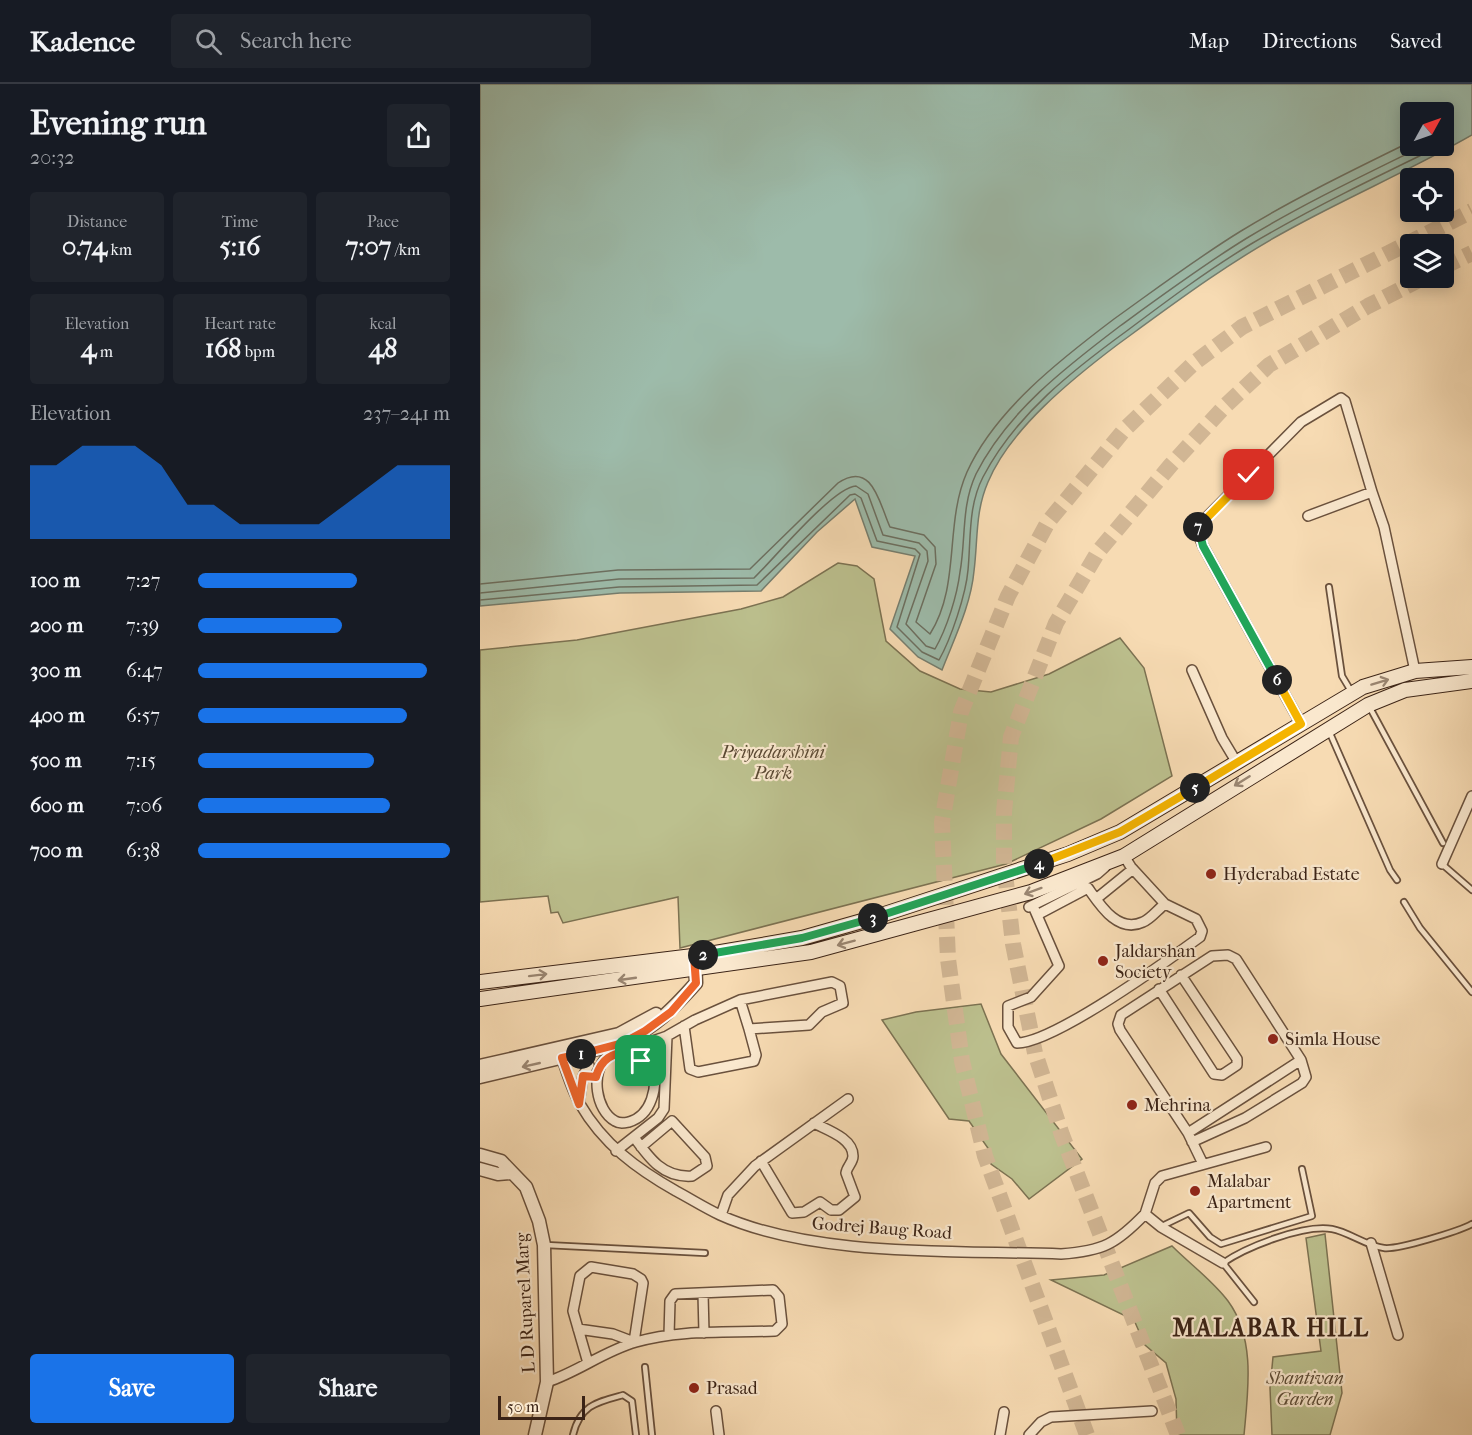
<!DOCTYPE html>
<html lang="en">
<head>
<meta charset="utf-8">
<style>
  :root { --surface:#171b24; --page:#20242c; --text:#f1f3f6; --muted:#9ea1a6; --line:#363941; --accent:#1a73e8 }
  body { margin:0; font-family:"IM FELL French Canon",serif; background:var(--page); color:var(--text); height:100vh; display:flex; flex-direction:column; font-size:22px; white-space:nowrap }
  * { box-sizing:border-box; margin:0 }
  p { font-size:20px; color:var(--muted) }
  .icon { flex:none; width:33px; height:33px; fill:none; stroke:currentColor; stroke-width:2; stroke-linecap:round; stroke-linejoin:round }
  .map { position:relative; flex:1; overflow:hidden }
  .drawer { display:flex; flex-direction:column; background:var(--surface); width:480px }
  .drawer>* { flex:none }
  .needle { width:39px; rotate:50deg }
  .tools { position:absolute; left:920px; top:18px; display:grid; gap:12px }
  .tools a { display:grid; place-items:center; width:54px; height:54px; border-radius:6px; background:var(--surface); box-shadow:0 3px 15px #0003; font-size:30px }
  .scale { position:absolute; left:18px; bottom:15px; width:87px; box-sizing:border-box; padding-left:6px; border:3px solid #3b2316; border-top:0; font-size:16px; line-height:21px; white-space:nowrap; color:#3b2316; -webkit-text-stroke:4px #fae8ce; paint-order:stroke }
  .pin { position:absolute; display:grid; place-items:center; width:51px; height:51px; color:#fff; margin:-26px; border-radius:12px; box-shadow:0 3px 9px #0006 }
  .km { position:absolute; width:30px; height:30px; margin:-15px; border-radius:50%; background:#222; color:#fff; font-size:16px; line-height:30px; text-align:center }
  .round { display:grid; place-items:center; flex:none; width:63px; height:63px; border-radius:6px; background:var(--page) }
  .head { display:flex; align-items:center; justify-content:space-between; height:102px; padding:0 30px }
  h1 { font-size:33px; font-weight:700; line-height:45px }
  .metrics { display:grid; grid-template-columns:repeat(3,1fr); gap:9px; height:102px; padding:6px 30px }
  .metrics div { display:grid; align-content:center; border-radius:6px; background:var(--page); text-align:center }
  .metrics b { font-size:26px; font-weight:700 }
  .metrics small { font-size:16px; font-weight:400 }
  .metrics p { font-size:16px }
  .chart { height:168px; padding:12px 30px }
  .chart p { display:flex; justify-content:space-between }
  .chart svg { width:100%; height:108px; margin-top:6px; fill:var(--accent); opacity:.7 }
  .cta { display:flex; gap:12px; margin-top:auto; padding:12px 30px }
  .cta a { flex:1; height:69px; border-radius:6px; background:var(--accent); color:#fff; font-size:24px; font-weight:700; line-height:69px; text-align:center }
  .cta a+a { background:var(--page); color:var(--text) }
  ul { padding:0 30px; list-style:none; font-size:20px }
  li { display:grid; grid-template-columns:96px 72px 1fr; align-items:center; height:45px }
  li i { height:15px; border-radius:8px; background:var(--accent) }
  header { display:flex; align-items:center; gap:36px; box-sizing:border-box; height:84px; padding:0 30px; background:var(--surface); border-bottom:2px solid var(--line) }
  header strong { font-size:28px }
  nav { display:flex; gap:33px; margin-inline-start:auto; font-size:21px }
  .search { width:420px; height:54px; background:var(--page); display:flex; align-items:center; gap:15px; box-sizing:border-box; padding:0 21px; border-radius:6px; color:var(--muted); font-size:22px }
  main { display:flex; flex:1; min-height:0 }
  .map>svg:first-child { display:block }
  .green { fill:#bcc08e; stroke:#7c7252; stroke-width:1.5 }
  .water { fill:#9dbbaa; stroke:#767e6f; stroke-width:1.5; fill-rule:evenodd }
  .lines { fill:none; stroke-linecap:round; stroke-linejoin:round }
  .shore { stroke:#6c6f60; stroke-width:1.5 }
  .motorway-tunnel { stroke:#d1b694; stroke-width:16; stroke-dasharray:16 8; stroke-linecap:butt }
  .service-casing { stroke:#6a513d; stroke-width:8 }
  .minor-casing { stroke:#6a513d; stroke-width:12 }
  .tertiary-casing { stroke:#6a513d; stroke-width:15 }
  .secondary-casing { stroke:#3b2316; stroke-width:16 }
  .service { stroke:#fae8ce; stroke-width:4.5 }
  .minor { stroke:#fae8ce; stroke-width:9 }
  .tertiary { stroke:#fae8ce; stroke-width:12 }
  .secondary { stroke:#fae8ce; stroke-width:14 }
  .oneway { stroke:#9a8672 }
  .split-1-casing { stroke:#fff; stroke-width:12 }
  .split-2-casing { stroke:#fff; stroke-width:12 }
  .split-3-casing { stroke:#fff; stroke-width:12 }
  .split-4-casing { stroke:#fff; stroke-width:12 }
  .split-5-casing { stroke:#fff; stroke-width:12 }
  .split-6-casing { stroke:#fff; stroke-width:12 }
  .split-7-casing { stroke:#fff; stroke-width:12 }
  .split-8-casing { stroke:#fff; stroke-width:12 }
  .split-1 { stroke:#f0652b; stroke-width:8 }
  .split-2 { stroke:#f0652b; stroke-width:8 }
  .split-3 { stroke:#22a559; stroke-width:8 }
  .split-4 { stroke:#22a559; stroke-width:8 }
  .split-5 { stroke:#f5b400; stroke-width:8 }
  .split-6 { stroke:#f5b400; stroke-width:8 }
  .split-7 { stroke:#22a559; stroke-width:8 }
  .split-8 { stroke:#f5b400; stroke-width:8 }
  .poi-dot { fill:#8f2418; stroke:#fae8ce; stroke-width:2 }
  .labels { text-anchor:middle; stroke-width:4.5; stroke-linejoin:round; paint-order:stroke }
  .park-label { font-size:18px; font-style:italic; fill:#5b4a34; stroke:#fae8ce }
  .poi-label { font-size:18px; fill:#3b2316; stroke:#fae8ce; text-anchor:start }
  .street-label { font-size:18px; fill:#3b2316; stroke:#fae8ce }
  .district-label { font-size:24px; font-weight:bold; letter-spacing:1.5px; fill:#3b2316; stroke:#fae8ce }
</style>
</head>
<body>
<header>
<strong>Kadence</strong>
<div class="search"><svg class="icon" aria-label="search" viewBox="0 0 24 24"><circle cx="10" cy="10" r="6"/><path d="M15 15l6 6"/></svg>Search here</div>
<nav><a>Map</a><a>Directions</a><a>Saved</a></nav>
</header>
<main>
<section class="drawer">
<div class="head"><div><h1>Evening run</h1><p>20:32</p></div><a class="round"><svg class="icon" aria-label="share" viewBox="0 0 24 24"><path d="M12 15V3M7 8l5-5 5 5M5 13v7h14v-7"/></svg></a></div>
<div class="metrics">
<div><p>Distance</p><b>0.74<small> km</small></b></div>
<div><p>Time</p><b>5:16</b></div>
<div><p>Pace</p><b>7:07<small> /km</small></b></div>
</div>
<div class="metrics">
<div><p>Elevation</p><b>4<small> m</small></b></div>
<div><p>Heart rate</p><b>168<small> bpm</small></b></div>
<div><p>kcal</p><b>48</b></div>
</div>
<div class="chart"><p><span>Elevation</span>237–241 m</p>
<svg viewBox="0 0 160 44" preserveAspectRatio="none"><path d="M0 44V14L10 14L20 6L30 6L40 6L50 14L60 30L70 30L80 38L90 38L100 38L110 38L120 30L130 22L140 14L150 14L160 14V44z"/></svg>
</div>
<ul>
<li><b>100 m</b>7:27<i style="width:63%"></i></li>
<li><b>200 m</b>7:39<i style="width:57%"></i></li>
<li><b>300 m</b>6:47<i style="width:91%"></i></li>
<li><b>400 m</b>6:57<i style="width:83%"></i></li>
<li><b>500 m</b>7:15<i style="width:70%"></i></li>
<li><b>600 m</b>7:06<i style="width:76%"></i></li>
<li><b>700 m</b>6:38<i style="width:100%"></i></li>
</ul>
<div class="cta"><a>Save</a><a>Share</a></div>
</section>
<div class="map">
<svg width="992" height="1351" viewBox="0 0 992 1351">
  <rect width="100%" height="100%" fill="#f7dbb3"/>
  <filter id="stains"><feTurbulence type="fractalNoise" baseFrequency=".00333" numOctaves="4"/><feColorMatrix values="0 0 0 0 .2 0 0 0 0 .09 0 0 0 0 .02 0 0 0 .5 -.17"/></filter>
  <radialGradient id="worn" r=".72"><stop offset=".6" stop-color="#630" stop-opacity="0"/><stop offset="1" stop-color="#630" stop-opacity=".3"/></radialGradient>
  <path class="green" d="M358,479L377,482L394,495L406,557L440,587L480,605L511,608L569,590L640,554L664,584L692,692L621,735L526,780L200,864L198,813L83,839L78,828L71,829L68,812L0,818V566L97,556L261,525L303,513Z
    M501,920L521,970L602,1075L549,1115L532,1095L511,1080L510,1067L489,1037L469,1035L402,936L436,928Z
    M845,1150L862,1309L850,1351H792L790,1304L793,1273L841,1267L826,1154Z
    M692,1162C710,1180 733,1197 748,1217C776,1255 768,1307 764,1351H697L696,1315L686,1279L665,1261L654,1236L571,1196L624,1191Z"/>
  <path class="water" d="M0,0H992V51C933,85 870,112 810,145C749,178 693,220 637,261C592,295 530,345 508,398C495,428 498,456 494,487C491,521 474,555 462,586L438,573L410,545L435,472L392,463L375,415L337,448L281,507L140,509L0,522ZM930,28H963V62H930Z"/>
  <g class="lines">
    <path class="shore" d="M0,500L138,486L270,485L358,399C393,375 400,422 410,443L444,451L455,463L456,480L436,538L450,550C481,501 464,440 487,388C515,326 581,275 634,235C676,205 717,174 761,147C815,114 873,86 930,58
      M0,509L139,495L274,494C293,476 353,403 376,402L388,410L403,451L439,459L447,467L448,477L426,540L446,562L455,565C467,544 477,512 480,488C486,455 481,422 496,390C527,328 586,283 640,242C681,212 723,181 767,154C823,120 884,91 943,62
      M0,516L139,503L277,501L370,411L375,410L381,414L397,457L435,465L440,470L417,543L442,568L459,576C471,555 486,510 488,486C491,454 488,422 503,393C536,330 593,286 648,246C688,216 728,186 771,160C832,124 896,93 960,62"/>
    <path class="motorway-tunnel" d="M963,183L992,169
      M607,1351L505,1072L482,977L468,875L462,738L481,628L528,512L568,438L645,345L714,279L762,243L992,127
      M698,1351L582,1051L555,969L533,860L524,780V728L531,653L576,539L618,468L690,382L745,322L789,281L888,222L943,194"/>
    <g class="service-casing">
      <path id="service" d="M849,503L862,592L871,607
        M889,622L963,759
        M849,647L910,786L917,796
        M962,780L992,806
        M924,818L940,844L992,908
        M682,1142L709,1129L730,1153L741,1160L832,1132L822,1085
        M66,1161L225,1169
        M774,1218L743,1179C766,1163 824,1140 852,1145C869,1148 886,1162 904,1164C917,1166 980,1147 992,1140
        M165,1283L172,1351
        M93,1351C100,1321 117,1318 143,1311L152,1317L156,1351"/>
    </g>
    <g class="minor-casing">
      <path id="minor" d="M828,432L892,408L904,443L935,587
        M712,586L742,654L757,679
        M821,640L723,462L716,444L821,338L861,314L865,317L892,408
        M962,780L992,712
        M616,815L653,785
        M553,822L579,882L551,913L528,922V943L537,959C573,959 687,877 720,853L722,847L716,835L685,820L651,783L644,772
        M549,823L617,790L625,783
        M557,831L608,804C620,821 638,850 663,838C671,835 678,825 685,820
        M679,905L734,990L742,991L757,981V975L701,891
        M204,942L210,985L218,988L274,977L276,971L269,945
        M151,966L155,973L173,981C178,1003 172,1031 149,1038C144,1039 140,1040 135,1037C116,1027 110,988 127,973C132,969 177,956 187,952
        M80,969C86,986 91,1005 100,1020C123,1060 157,1085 196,1107C211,1115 225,1124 240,1131C335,1174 478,1166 581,1170C623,1167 636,1160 665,1130L681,1143L743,1179
        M99,1019L103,992L109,981
        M708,1049L821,976L756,875L748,871L732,872L641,931L638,940L640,946L708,1049L723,1080
        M154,1053C169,1074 183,1094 212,1092L227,1082L225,1073L192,1037L161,1063
        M712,1058L765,1034L822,999L826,993L821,976
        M136,1067L178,1034L184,1025L187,952L215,936L260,916L352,898L360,902L363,919L342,928L329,941L269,945L260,916
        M281,1077L312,1129L324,1128L340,1118L351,1126H359L375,1113L366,1089C367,1082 373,1079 373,1072C373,1054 347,1046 334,1039
        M665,1130L675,1099L682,1092L786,1063
        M241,1131L248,1111L275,1082L368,1015
        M891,1159L918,1251
        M223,1209L224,1249
        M98,1245L133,1250L154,1258L163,1199L161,1195L153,1190L111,1183L100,1192L93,1227L108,1279
        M67,1298C98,1288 124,1267 156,1258C200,1245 249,1249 295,1247L302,1240L299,1213L293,1206L195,1210L190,1217L189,1251
        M236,1327L239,1351
        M520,1351L524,1328
        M549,1351L561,1338L571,1333L672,1327"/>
    </g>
    <g class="tertiary-casing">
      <path id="tertiary" d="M0,982L139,950L176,930
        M0,993L143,959C178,940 190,928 216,899L215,876
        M0,1071L21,1077L46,1103L59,1137L64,1161L67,1298L55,1351
        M0,1085L18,1090L31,1089"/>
    </g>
    <g class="secondary-casing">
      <path id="secondary" d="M0,898L229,870L322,854L389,835L588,770L640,748L883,603L935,587L992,583
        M0,915L331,868L551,808L644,772L888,621L925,606L992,597"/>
    </g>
    <use href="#service" class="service"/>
    <use href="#minor" class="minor"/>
    <use href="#tertiary" class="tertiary"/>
    <use href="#secondary" class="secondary"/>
  </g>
  <defs><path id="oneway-shaft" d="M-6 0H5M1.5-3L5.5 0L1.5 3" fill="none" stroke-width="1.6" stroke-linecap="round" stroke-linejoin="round" transform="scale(1.5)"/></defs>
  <g class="oneway">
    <use href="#oneway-shaft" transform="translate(900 598) rotate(-17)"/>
    <use href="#oneway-shaft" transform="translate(762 697) rotate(148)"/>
    <use href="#oneway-shaft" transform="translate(553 807) rotate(160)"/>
    <use href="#oneway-shaft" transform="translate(366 859) rotate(165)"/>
    <use href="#oneway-shaft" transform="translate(58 891) rotate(-7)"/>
    <use href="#oneway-shaft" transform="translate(147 895) rotate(172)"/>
    <use href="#oneway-shaft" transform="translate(51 981) rotate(167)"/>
  </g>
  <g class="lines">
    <g class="split-1-casing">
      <path id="split-1" d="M101,970L82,974L99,1020L103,992L116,993C121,974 132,970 151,966L161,977"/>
    </g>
    <g class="split-2-casing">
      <path id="split-2" d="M101,970L143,959L165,947L191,928L216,899L214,872L223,871"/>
    </g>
    <g class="split-3-casing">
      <path id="split-3" d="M223,871L322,854L393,834"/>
    </g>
    <g class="split-4-casing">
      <path id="split-4" d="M393,834L559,780"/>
    </g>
    <g class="split-5-casing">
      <path id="split-5" d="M559,780L640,748L715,704"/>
    </g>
    <g class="split-6-casing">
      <path id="split-6" d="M715,704L821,640L797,596"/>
    </g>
    <g class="split-7-casing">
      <path id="split-7" d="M718,443L723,462L797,596"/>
    </g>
    <g class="split-8-casing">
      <path id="split-8" d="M718,443L769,391"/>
    </g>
    <use href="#split-1" class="split-1"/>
    <use href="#split-2" class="split-2"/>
    <use href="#split-3" class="split-3"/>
    <use href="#split-4" class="split-4"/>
    <use href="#split-5" class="split-5"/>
    <use href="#split-6" class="split-6"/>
    <use href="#split-7" class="split-7"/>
    <use href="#split-8" class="split-8"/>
  </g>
  <g class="poi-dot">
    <circle cx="731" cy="790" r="6"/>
    <circle cx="623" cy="877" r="6"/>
    <circle cx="793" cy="955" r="6"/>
    <circle cx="652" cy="1021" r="6"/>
    <circle cx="715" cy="1107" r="6"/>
    <circle cx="214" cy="1304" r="6"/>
  </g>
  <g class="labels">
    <g class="park-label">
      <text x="293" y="674">Priyadarshini<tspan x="293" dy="21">Park</tspan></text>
      <text x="825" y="1300">Shantivan<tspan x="825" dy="21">Garden</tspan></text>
    </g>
    <g class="poi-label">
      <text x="743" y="796">Hyderabad Estate</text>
      <text x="635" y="873">Jaldarshan<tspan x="635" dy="21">Society</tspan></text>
      <text x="805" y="961">Simla House</text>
      <text x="664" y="1027">Mehrina</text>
      <text x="727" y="1103">Malabar<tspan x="727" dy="21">Apartment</tspan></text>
      <text x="226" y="1310">Prasad</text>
    </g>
    <g class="street-label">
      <text transform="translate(402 1144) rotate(4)" y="6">Godrej Baug Road</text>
      <text transform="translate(45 1219) rotate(-93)" y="6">L D Ruparel Marg</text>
    </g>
    <g class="district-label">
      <text x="791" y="1252">MALABAR HILL</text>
    </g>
  </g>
  <rect width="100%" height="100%" filter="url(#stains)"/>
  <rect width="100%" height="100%" fill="url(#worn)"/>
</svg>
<div class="tools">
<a><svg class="needle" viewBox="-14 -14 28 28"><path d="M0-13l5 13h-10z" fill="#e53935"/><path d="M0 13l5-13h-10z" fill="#9ea1a6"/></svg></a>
<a><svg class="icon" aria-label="locate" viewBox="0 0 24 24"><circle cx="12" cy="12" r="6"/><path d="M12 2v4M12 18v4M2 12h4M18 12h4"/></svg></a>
<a><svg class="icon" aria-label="layers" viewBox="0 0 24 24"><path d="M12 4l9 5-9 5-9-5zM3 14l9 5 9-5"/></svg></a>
</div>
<div class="scale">50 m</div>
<div class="pin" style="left:161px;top:977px;background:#1e9e55"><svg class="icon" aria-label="arrive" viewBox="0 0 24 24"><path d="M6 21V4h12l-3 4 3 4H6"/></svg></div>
<div class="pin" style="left:769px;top:391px;background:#d93025"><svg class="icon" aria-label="check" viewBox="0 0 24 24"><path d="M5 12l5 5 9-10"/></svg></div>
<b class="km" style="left:101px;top:970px">1</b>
<b class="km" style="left:223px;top:871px">2</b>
<b class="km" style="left:393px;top:834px">3</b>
<b class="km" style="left:559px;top:780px">4</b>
<b class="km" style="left:715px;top:704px">5</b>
<b class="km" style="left:797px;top:596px">6</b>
<b class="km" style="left:718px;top:443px">7</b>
</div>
</main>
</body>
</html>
